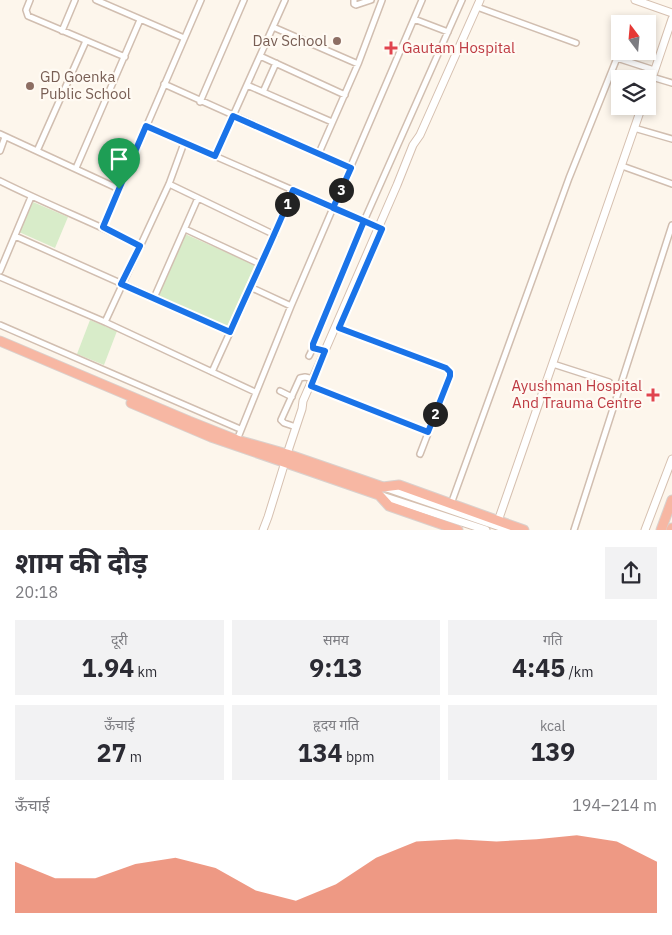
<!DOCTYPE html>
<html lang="hi">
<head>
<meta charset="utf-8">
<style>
  :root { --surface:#fff; --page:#f2f2f3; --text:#2b2b33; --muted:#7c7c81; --accent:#e76f51 }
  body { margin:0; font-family:"IBM Plex Sans","Noto Sans Devanagari",sans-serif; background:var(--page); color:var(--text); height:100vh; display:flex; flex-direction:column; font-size:19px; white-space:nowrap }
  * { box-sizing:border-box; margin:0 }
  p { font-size:16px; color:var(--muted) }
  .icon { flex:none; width:28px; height:28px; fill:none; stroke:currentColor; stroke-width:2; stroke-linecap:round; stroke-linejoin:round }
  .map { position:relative; height:530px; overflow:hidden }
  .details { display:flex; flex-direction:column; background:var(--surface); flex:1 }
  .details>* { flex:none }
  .needle { width:32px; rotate:344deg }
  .fabs { position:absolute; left:611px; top:15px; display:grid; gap:10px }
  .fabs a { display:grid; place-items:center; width:45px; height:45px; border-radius:0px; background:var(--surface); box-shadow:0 2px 8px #0003; font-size:25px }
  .pin { position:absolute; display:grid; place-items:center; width:42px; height:42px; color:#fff; margin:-51px -21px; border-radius:50% 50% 50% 0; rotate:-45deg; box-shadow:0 0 5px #0007 }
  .pin .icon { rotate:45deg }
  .km { position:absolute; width:25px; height:25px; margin:-12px; border-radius:50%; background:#222; color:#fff; font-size:14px; line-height:25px; text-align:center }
  .round { display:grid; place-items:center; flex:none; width:52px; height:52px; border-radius:0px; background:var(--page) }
  .overview { display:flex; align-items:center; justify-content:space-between; height:85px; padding:0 15px }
  h1 { font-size:28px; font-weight:700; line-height:38px }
  .figures { display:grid; grid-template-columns:repeat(3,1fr); gap:8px; height:85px; padding:5px 15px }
  .figures div { display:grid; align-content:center; border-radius:0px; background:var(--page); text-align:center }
  .figures b { font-size:25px; font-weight:700 }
  .figures small { font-size:14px; font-weight:400 }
  .figures p { font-size:14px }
  .chart { height:140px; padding:10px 15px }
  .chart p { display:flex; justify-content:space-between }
  .chart svg { width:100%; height:90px; margin-top:5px; fill:var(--accent); opacity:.7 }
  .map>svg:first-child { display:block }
  .green { fill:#d8ecc9 }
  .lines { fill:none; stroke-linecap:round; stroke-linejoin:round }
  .street-casing { stroke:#d1beb0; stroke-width:8 }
  .secondary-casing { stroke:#d6c0b0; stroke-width:9 }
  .highway-casing { stroke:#dad1cd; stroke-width:11 }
  .street { stroke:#fff; stroke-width:5 }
  .secondary { stroke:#fff; stroke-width:7 }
  .highway { stroke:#f7b7a3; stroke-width:9 }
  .route-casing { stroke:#fff; stroke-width:10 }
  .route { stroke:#1a73e8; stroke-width:6 }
  .education-dot { fill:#8d6e63; stroke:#fffaf3; stroke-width:2 }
  .health-dot { fill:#e0444e; stroke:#fffaf3; stroke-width:2 }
  .labels { text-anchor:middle; stroke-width:4.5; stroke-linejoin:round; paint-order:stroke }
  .education-label { font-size:15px; fill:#785e54; stroke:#fffaf3; text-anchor:end }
  .health-label { font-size:15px; fill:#be3a42; stroke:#fffaf3; text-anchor:start }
</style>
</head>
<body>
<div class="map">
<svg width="672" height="530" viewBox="0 0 672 530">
  <rect width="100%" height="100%" fill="#fdf6ec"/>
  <path class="green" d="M33,202L68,217L55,248L19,232Z
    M185,234L255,265L227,327L157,296Z
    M90,320L117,331L104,365L77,354Z"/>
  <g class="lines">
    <g class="street-casing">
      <path id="street" d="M30,0L26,10L28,16L125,57
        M96,0L184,38
        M354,0V4L356,5L371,0
        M477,7L576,43
        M414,19L448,32
        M273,27L358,64
        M62,31L75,0
        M260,56L345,95
        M652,77L672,83
        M164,84L351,168
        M247,85L332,122
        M263,92L276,63
        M200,102L244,0
        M146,126L382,229
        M634,128L672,139
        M0,134L119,189
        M0,151L5,137
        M37,151L86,41
        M319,153L358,64L382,0
        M215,156L285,0
        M622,166L672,184
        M76,168L140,20
        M0,181C46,204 94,223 141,246
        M169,184L275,235
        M103,227L201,0
        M185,229L260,264
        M15,236L230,332
        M0,271L31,197
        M0,277L105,322L255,392
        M250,287L291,306
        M154,298L198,198
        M105,322L169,184L184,143
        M0,325L240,429
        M335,327L446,368L450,372V376L420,454
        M325,351L313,348V344L364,221L462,0
        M309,356L313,348
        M553,364L609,382
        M212,372C239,311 269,252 293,190
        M311,386L428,432
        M280,391L292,397
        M296,427L284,423L281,420L300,378L305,377L314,379
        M237,440L291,306L422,0
        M451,504L569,178L617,58L654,70
        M574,530L672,225"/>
    </g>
    <g class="secondary-casing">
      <path id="secondary" d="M635,0L672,13
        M648,90L672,19
        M287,454L302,409L303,401L397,185L413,145L420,135L480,0
        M384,487L509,530
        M379,495L486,530
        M498,521L642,106
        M263,530L268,517L285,462
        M645,530L672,459"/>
    </g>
    <g class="highway-casing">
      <path id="highway" d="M0,341L189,421L237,440L287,454L383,487L399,485L524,530
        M131,403L211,437L379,495L389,506L458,530
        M661,530L672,500
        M671,530L672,528"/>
    </g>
    <use href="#street" class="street"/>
    <use href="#secondary" class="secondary"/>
    <use href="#highway" class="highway"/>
  </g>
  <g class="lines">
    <g class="route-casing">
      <path id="route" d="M119,189L103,227L140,246L121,284L230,332C251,284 274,238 293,190L364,221L382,229L339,328L446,368L450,372V376L428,432L311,386L325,351L313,348V344L364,221L333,208L351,168L233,116L215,156L146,126L119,189"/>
    </g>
    <use href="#route" class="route"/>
  </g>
  <g class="education-dot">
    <circle cx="337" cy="41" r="5"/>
    <circle cx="30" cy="86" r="5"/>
  </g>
  <g class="health-dot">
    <path d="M388.5 40.5h5v5h5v5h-5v5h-5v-5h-5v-5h5z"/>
    <path d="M650.5 387.5h5v5h5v5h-5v5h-5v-5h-5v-5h5z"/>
  </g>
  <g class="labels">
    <g class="education-label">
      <text x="327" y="46">Dav School</text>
      <text x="40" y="82" text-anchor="start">GD Goenka<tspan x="40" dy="17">Public School</tspan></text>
    </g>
    <g class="health-label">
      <text x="402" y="53">Gautam Hospital</text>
      <text x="642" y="391" text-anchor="end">Ayushman Hospital<tspan x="642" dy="17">And Trauma Centre</tspan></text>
    </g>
  </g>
</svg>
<div class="fabs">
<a><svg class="needle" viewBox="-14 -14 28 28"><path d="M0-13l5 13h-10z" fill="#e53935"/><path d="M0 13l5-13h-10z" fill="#7c7c81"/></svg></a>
<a><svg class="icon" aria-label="layers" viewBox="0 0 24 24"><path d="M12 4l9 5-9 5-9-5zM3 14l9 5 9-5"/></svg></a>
</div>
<div class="pin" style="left:119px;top:189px;background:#1e9e55"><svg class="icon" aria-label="arrive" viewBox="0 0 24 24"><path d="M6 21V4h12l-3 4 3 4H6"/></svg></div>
<b class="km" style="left:287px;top:204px">1</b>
<b class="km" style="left:435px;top:414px">2</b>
<b class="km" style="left:341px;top:190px">3</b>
</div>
<section class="details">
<div class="overview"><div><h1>शाम की दौड़</h1><p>20:18</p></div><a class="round"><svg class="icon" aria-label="share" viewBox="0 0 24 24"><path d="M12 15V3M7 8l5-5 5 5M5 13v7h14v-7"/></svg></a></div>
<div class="figures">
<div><p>दूरी</p><b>1.94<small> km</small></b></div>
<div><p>समय</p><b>9:13</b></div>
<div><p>गति</p><b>4:45<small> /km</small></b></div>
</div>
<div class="figures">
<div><p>ऊँचाई</p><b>27<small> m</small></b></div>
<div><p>हृदय गति</p><b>134<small> bpm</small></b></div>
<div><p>kcal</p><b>139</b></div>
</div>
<div class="chart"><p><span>ऊँचाई</span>194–214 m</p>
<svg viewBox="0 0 160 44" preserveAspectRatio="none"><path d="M0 44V19L10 27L20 27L30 20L40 17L50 22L60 33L70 38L80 30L90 17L100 9L110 8L120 9L130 8L140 6L150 9L160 19V44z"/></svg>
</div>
</section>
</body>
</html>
